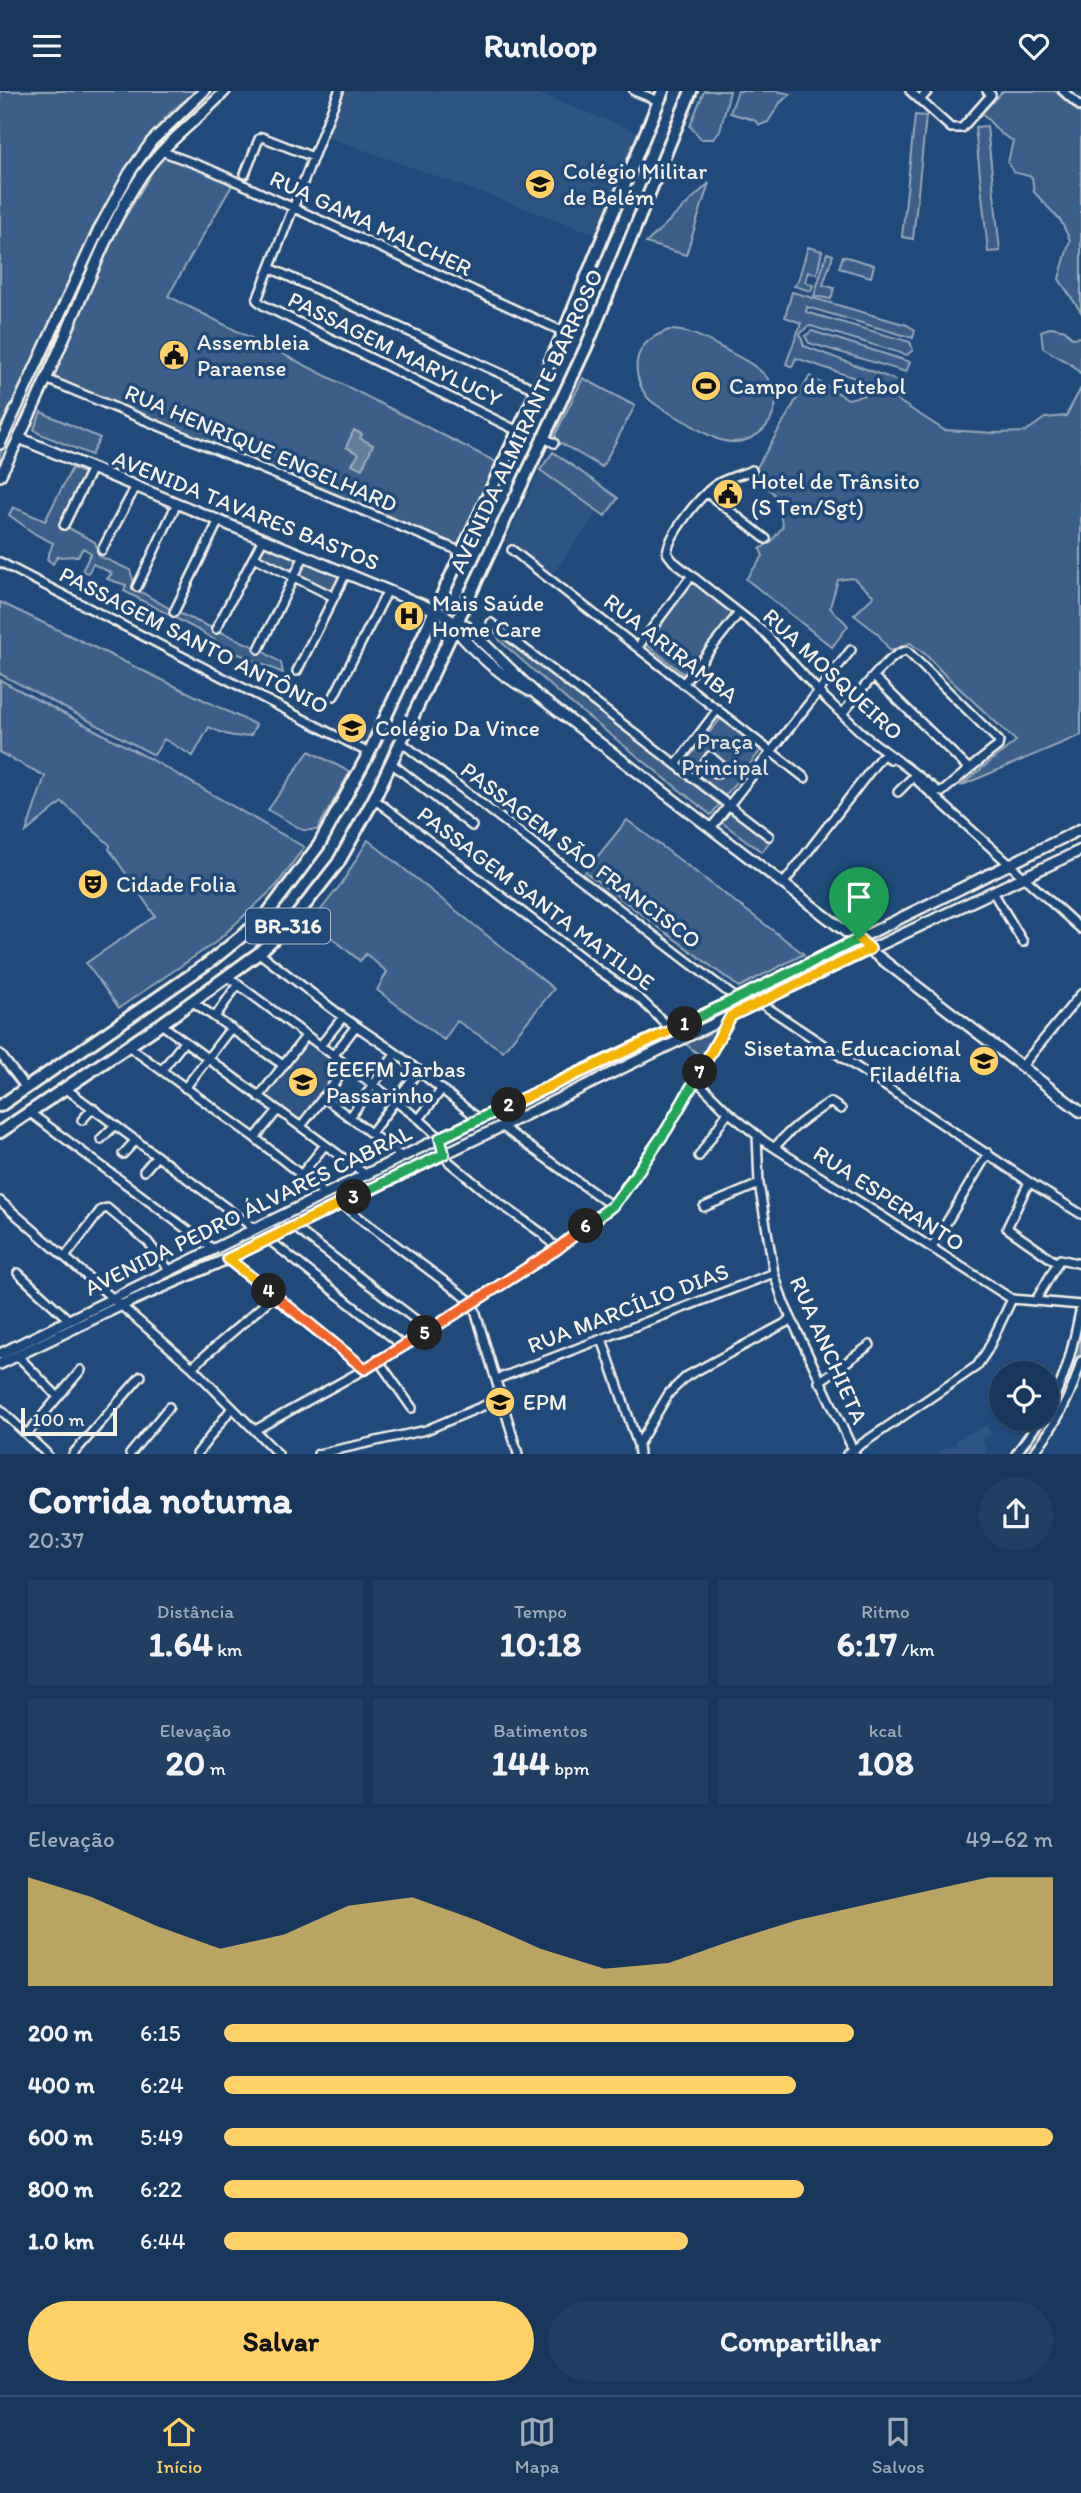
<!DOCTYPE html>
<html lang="pt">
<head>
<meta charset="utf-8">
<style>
  :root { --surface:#17385c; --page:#203f62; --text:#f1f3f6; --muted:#9eacbb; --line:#365272; --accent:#ffd166 }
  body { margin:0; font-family:Itim,sans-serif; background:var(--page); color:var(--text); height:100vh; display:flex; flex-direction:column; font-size:26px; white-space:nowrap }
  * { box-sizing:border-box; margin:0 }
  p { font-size:23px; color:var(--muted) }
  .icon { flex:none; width:38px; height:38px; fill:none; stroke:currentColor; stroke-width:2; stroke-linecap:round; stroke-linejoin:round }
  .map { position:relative; height:1363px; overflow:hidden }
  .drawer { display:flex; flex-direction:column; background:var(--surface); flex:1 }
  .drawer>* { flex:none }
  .controls { position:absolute; left:989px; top:1270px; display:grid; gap:14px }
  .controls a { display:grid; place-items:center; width:70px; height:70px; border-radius:50%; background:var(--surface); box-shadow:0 2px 5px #0004,0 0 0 2px var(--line); font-size:35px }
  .scale { position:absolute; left:21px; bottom:18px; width:96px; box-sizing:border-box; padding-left:7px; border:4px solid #f4f1e8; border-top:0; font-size:19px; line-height:24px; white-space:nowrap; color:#f4f1e8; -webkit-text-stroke:5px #1f4a7a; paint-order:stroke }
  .pin { position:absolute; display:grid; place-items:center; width:60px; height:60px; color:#fff; margin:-72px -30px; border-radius:50% 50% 50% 0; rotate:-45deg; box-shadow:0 0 7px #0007 }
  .pin .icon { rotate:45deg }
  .km { position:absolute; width:35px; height:35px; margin:-18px; border-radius:50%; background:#222; color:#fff; font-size:19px; line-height:35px; text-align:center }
  .round { display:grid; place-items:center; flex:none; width:74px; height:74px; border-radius:37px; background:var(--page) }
  .head { display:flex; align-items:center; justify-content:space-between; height:119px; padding:0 28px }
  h1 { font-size:38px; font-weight:700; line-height:52px }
  .figures { display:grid; grid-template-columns:repeat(3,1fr); gap:10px; height:119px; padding:7px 28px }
  .figures div { display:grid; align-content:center; border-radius:0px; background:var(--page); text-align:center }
  .figures b { font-size:35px; font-weight:700 }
  .figures small { font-size:19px; font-weight:400 }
  .figures p { font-size:19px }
  .chart { height:196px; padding:14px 28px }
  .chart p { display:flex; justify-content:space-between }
  .chart svg { width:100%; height:126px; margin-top:7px; fill:var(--accent); opacity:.7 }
  .primary-button { display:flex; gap:14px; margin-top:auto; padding:14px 28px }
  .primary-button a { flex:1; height:80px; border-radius:42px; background:var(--accent); color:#111; font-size:28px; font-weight:700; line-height:80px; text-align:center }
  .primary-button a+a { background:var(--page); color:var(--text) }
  ul { padding:0 28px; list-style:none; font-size:23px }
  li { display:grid; grid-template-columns:112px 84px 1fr; align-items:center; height:52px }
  li i { height:18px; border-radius:9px; background:var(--accent) }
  header { display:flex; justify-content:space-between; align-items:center; height:91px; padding:0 28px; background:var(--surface); font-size:32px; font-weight:700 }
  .tabs { display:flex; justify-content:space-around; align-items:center; height:98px; border-top:2px solid var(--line); background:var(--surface); font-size:19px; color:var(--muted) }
  .tabs a { display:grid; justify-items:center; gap:4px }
  .tabs .current { color:var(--accent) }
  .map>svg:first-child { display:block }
  .built { fill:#2d5581 }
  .green { fill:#3a5f88; stroke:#97a8b8; stroke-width:2 }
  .water { fill:#627e9d; stroke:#9cacbb; stroke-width:2 }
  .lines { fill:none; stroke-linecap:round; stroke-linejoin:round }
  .minor-casing { stroke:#f4f1e8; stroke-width:12 }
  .major-casing { stroke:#f4f1e8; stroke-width:14 }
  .highway-casing { stroke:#f4f1e8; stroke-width:16 }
  .minor { stroke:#1f4a7a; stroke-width:7 }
  .major { stroke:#1f4a7a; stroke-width:9 }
  .highway { stroke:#1f4a7a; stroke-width:10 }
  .split-1-casing { stroke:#fff; stroke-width:14 }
  .split-2-casing { stroke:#fff; stroke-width:14 }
  .split-3-casing { stroke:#fff; stroke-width:14 }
  .split-4-casing { stroke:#fff; stroke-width:14 }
  .split-5-casing { stroke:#fff; stroke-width:14 }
  .split-6-casing { stroke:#fff; stroke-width:14 }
  .split-7-casing { stroke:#fff; stroke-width:14 }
  .split-8-casing { stroke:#fff; stroke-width:14 }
  .split-1 { stroke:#22a559; stroke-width:9 }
  .split-2 { stroke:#f5b400; stroke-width:9 }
  .split-3 { stroke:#22a559; stroke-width:9 }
  .split-4 { stroke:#f5b400; stroke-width:9 }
  .split-5 { stroke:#f0652b; stroke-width:9 }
  .split-6 { stroke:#f0652b; stroke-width:9 }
  .split-7 { stroke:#22a559; stroke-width:9 }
  .split-8 { stroke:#f5b400; stroke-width:9 }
  .labels { text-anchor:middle; stroke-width:7; stroke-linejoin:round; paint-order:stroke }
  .shield { fill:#1f4a7a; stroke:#b4bfc7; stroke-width:2 }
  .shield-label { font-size:21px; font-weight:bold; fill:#f4f1e8 }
  .poi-label { font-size:23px; fill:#f4f1e8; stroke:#1f4a7a; text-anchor:start }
  .street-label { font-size:23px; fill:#f4f1e8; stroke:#1f4a7a }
  .park-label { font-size:23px; fill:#e1e2de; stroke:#1f4a7a }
</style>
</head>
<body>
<header><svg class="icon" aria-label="menu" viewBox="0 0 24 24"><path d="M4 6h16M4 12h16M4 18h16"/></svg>Runloop<svg class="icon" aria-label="heart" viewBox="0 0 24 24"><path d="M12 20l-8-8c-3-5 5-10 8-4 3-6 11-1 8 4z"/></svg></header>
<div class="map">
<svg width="1081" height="1363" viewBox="0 0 1081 1363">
  <rect width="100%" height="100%" fill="#1f4a7a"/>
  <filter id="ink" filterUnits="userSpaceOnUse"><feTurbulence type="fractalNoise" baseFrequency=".0143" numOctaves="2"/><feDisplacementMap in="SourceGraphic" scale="14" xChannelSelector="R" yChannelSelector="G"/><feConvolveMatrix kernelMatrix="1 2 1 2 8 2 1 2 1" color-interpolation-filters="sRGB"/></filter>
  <g filter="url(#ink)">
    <path class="built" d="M340,0H532L642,43L601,145L322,44Z
      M540,379L598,421L551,485L505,452Z
      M340,625L369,640L365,650L335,634Z
      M306,949L343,976L301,1032L264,1005Z
      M987,1334L991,1344L981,1348L988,1362H936L957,1352L956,1349Z"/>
    <path class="green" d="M0,0H196L170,22L151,43L119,90L0,337Z
      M211,0H217C202,21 179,33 162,52C139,77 122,108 106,138L0,376V363C46,267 82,164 140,73C158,43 192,29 211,0Z
      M704,0H730L720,40L713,48H701L690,35Z
      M738,0H777L790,3L780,12L768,31L760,34L754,29L730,22Z
      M1003,0H1055L1081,23V221L1059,188L1070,149L1061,130L1034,101L1032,86L1013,81L1008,71L1013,50L1000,42L982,22Z
      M915,24L926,25L913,148L902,146Z
      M987,35L1000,160L988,161L975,36Z
      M164,61L234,91L168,205L504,375L463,462L51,291L114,145Z
      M709,92L686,164L646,152Z
      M808,156L822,160L817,183L808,181L805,191L813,194L811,200L794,195L798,190Z
      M827,162L833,164L823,194L834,197L831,208L814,205Z
      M843,165L874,174L871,186L839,177Z
      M792,201L907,234L915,239L913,247L807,216L806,221L910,251L913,259L907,264L811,235L807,236L800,243L804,255L901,291L905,296L904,301H896L796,267L792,276L786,273L801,232L785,226Z
      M1052,236L1065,239L1072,247L1081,246V283L1072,274L1043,257L1041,240Z
      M669,239C691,239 705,248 724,258C751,272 790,290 771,328C765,340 756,346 743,350C723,355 704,342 688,332C676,325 662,319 651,310C639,299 632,276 640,261C645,249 658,243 669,239Z
      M812,240L910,271L906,281L809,252L805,245Z
      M810,285L848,308L883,300L944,339L995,342L1025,341L1045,327L1066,325L1081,297V644L960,695L1016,650L944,583L925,563L910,552L890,560L878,543L854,524L874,505L853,487L838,489L830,516C835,525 843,527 848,535L832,556L746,488L763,465L760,458L771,451L783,435L774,403L761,390L756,378Z
      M583,287L635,315L602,376L559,351L555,344Z
      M41,321L100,347L91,364L38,342L34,338Z
      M553,361L618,407L605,425L540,379Z
      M72,377L88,384L65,435L95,451L99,465L130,479L136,498L174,520L259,558L281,572L283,582L232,560L200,540L124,500L126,494L107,488L112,482L93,473L88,482L82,480L91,462L83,457L78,465L57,466L53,473L47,468L53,452L35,443L9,424L13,416L45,430Z
      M265,453L299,468L292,483L257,465Z
      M306,469L341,485L332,502L297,485Z
      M693,489L734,523L686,585L647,554Z
      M0,511L256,634L251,644C234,648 224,643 209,636L193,665L164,648L154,664L0,583Z
      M492,534L720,712L711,724L567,609L500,550Z
      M0,589L154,670L304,756L276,795L216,851L119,917L86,872L155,825L109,758L110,754L62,711L26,741L45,685L0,662Z
      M722,626L761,659L725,705L684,672Z
      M309,660L350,681L317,739H303L268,719Z
      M728,720L770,750L762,761L720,730Z
      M627,729L804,863L739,896L585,781Z
      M368,749L554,898L503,960L457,930L444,949L377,899L387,881L366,863L360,870L312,830L342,792Z
      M731,925L705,969L681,949Z"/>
    <path class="water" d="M354,339L362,343L360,347L373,354L362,378L352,373L359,363L346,356Z
      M1081,1232C1081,1241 1081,1251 1081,1260C1075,1297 1051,1334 1028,1362L1021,1363C1055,1321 1070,1284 1081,1232Z"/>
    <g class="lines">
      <g class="minor-casing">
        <path id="minor" d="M339,0L257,209L263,214L518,340
          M634,0L659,10
          M910,0L951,37H962L991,4L987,0
          M1063,0L1081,16
          M920,9L928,0
          M161,60L209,78L564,241
          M245,83L259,48L262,46L313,66
          M270,177L537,299
          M46,288L462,461
          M542,346L554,352
          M752,379C740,384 726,387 715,394C699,406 669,443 667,462L673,470L766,543L820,602L865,645L938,700L942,701L969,678L874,586
          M707,402L766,448
          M64,434L92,377
          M102,459L136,395
          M512,459L805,687
          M254,466L334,506
          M0,471L369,662
          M137,496L177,412
          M174,521L219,429
          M491,532L769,745
          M216,538L263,448
          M638,556L692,484
          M259,558L304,465
          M297,580L346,482
          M683,593L739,522
          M334,605L388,499
          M842,623C854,609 890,560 907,560L999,650L998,655L969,678
          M401,651L737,908
          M710,665L723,676L717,683L705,672Z
          M391,672L472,735
          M676,674L718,618
          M913,686L1081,838
          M898,701L913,686
          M374,708L597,878L640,908L672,939
          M711,737L851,559
          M783,793L880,667L884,664L890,668
          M993,801L1023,851
          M259,862L343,926L396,962L479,1028
          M228,886L419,1028L440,1047L448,1070L499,1112L543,1143L557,1158
          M193,911L283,974
          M759,911L1029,1091L1081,1123
          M215,926L238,893
          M161,933L365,1083
          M128,955L255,1047L325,1103
          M320,955L343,926
          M0,963L26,997
          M333,965L356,935
          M1022,975L1081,903
          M162,979L184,951
          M696,989L728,1021L764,1050L1012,1208L1081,1214
          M65,997L255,1138
          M185,997L231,937
          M259,1006L306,945
          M323,1006L402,1066
          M29,1021L213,1158
          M350,1026L396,962
          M419,1028L442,998
          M82,1029L93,1017
          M301,1035L347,976
          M501,1035L612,1115
          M371,1042L419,979
          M757,1044L759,1093L774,1182L783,1210L855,1363
          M255,1047L278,1019
          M101,1048L115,1034
          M775,1056C791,1037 810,1024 830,1011L841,1018
          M123,1063L136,1049
          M699,1065L728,1021
          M144,1080L157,1065
          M301,1084L325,1054
          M1029,1091L1007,1137L1057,1172
          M0,1110L192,1276L278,1363
          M341,1113L473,1212L518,1363
          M704,1116L759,1093
          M294,1136L429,1239
          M268,1148L403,1255
          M932,1156L988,1062
          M65,1166L101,1119L107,1117L148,1151L169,1179
          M227,1168L365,1278
          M18,1182L68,1228
          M1036,1209L1060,1168L1081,1173
          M602,1248L638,1354
          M18,1265L58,1306
          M378,1269L412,1317
          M192,1276L275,1204
          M497,1288L774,1182
          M819,1291L870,1254
          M0,1318L47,1363
          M1046,1320C1067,1289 1073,1252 1081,1216
          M255,1339L365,1278L473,1212L557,1158L612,1115L667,1038L731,925
          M27,1343L81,1279
          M73,1363L141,1285
          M130,1363L169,1316
          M197,1363L231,1318
          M318,1363L426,1339L502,1307
          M639,1363L638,1354L669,1302L687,1285L791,1229
          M847,1363L977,1275L987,1260L1012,1208
          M1016,1363L1041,1328
          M1033,1363C1055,1335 1072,1304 1081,1270"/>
      </g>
      <g class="major-casing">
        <path id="major" d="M19,347L442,522C455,530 454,537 463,547C481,568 506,587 530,600
          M0,353L99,138L130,81L152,50L204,0
          M0,385C29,329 54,272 78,214C97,170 115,124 142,84C165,51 198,29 225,0
          M455,532L465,534L537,604L1081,1021
          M0,1263L479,1028L737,908L1081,738
          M0,1273L122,1214L227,1168L759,911L1081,759"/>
      </g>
      <g class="highway-casing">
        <path id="highway" d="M0,1015L211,870L264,827L319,754L369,662L564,241L663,0
          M0,1041L161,933L259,862L294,828L338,772L374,708L588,252L691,0"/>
      </g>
      <use href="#minor" class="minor"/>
      <use href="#major" class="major"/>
      <use href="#highway" class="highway"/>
    </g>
  </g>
  <g class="lines" filter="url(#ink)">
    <g class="split-1-casing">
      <path id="split-1" d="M685,933L859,848"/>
    </g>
    <g class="split-2-casing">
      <path id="split-2" d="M509,1014L685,933"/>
    </g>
    <g class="split-3-casing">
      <path id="split-3" d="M354,1106L444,1063L440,1047L509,1014"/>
    </g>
    <g class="split-4-casing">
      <path id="split-4" d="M269,1200L228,1168L354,1106"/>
    </g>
    <g class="split-5-casing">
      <path id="split-5" d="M269,1200L365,1278L425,1242"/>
    </g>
    <g class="split-6-casing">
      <path id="split-6" d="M425,1242L557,1158L586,1135"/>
    </g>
    <g class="split-7-casing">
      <path id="split-7" d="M586,1135L612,1115L623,1102L667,1038L700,981"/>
    </g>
    <g class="split-8-casing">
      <path id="split-8" d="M700,981L731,925L870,858L859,848"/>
    </g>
    <use href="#split-1" class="split-1"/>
    <use href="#split-2" class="split-2"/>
    <use href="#split-3" class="split-3"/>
    <use href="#split-4" class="split-4"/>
    <use href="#split-5" class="split-5"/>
    <use href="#split-6" class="split-6"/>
    <use href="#split-7" class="split-7"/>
    <use href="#split-8" class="split-8"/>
  </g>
  <defs>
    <g id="school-disc" transform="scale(1.575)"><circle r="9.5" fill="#ffd166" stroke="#1f4a7a"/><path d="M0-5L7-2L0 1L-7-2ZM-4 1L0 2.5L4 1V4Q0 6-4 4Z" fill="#111"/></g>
    <g id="civic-disc" transform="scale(1.575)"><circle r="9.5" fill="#ffd166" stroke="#1f4a7a"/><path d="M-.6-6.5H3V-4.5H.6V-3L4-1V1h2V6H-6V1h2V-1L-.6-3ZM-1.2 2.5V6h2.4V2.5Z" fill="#111"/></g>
    <g id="stadium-disc" transform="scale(1.575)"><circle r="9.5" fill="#ffd166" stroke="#1f4a7a"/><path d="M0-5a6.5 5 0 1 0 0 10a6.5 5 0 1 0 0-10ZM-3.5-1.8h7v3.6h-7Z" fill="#111"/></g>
    <g id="hospital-disc" transform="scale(1.575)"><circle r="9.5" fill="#ffd166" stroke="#1f4a7a"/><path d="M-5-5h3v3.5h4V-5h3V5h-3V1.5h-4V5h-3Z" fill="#111"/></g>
    <g id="theatre-disc" transform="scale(1.575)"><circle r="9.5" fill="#ffd166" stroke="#1f4a7a"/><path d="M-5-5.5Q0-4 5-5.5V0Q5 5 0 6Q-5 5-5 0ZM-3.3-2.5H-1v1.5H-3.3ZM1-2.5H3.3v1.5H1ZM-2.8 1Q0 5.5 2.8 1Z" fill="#111"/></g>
  </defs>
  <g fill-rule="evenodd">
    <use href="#school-disc" x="540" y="93"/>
    <use href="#civic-disc" x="174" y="264"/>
    <use href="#stadium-disc" x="706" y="295"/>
    <use href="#civic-disc" x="728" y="403"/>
    <use href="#hospital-disc" x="409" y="525"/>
    <use href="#school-disc" x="352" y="637"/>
    <use href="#theatre-disc" x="93" y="793"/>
    <use href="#school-disc" x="984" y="970"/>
    <use href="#school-disc" x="303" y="991"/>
    <use href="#school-disc" x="500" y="1311"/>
  </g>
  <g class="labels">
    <rect class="shield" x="246" y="817.5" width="84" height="35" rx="5"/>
    <g class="shield-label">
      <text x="288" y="842">BR-316</text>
    </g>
    <g class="poi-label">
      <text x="563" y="88">Colégio Militar<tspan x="563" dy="26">de Belém</tspan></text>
      <text x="197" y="259">Assembleia<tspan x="197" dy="26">Paraense</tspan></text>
      <text x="729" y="303">Campo de Futebol</text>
      <text x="751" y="398">Hotel de Trânsito<tspan x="751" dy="26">(S Ten/Sgt)</tspan></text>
      <text x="432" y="520">Mais Saúde<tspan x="432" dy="26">Home Care</tspan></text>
      <text x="375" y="645">Colégio Da Vince</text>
      <text x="116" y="801">Cidade Folia</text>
      <text x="961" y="965" text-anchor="end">Sisetama Educacional<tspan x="961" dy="26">Filadélfia</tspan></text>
      <text x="326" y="986">EEEFM Jarbas<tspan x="326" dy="26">Passarinho</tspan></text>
      <text x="523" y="1319">EPM</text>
    </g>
    <g class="street-label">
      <text transform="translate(371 132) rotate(25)" y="8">RUA GAMA MALCHER</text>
      <text transform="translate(395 258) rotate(26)" y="8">PASSAGEM MARYLUCY</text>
      <text transform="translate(526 330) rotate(-65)" y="8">AVENIDA ALMIRANTE BARROSO</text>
      <text transform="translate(261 357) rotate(23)" y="8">RUA HENRIQUE ENGELHARD</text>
      <text transform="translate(246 419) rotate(22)" y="8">AVENIDA TAVARES BASTOS</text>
      <text transform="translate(194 549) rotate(27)" y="8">PASSAGEM SANTO ANTÔNIO</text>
      <text transform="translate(671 557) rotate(38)" y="8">RUA ARIRAMBA</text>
      <text transform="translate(833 583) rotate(43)" y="8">RUA MOSQUEIRO</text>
      <text transform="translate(581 764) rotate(37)" y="8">PASSAGEM SÃO FRANCISCO</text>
      <text transform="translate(536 807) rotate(37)" y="8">PASSAGEM SANTA MATILDE</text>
      <text transform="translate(889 1107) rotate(33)" y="8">RUA ESPERANTO</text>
      <text transform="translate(248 1119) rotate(-26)" y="8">AVENIDA PEDRO ÁLVARES CABRAL</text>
      <text transform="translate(628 1217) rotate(-21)" y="8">RUA MARCÍLIO DIAS</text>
      <text transform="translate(829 1259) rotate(66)" y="8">RUA ANCHIETA</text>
    </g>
    <g class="park-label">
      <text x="725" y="658">Praça<tspan x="725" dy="26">Principal</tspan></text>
    </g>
  </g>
</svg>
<div class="controls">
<a><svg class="icon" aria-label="locate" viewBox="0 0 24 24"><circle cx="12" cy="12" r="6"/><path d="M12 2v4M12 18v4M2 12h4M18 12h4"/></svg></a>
</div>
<div class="scale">100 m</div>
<div class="pin" style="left:859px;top:848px;background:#1e9e55"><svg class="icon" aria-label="arrive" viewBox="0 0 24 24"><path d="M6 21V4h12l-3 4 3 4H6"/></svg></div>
<b class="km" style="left:685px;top:933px">1</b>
<b class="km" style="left:509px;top:1014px">2</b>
<b class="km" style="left:354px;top:1106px">3</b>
<b class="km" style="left:269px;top:1200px">4</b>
<b class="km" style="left:425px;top:1242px">5</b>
<b class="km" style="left:586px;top:1135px">6</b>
<b class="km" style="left:700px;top:981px">7</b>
</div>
<section class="drawer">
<div class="head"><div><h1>Corrida noturna</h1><p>20:37</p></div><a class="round"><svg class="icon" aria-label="share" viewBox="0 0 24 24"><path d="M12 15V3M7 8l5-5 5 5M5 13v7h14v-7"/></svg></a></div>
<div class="figures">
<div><p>Distância</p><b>1.64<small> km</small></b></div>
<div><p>Tempo</p><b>10:18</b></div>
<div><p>Ritmo</p><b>6:17<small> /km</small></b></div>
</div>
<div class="figures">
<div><p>Elevação</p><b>20<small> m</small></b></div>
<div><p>Batimentos</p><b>144<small> bpm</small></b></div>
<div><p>kcal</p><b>108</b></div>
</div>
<div class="chart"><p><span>Elevação</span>49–62 m</p>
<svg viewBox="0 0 160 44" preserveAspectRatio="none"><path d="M0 44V6L10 13L20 23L30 31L40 26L50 16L60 13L70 21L80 31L90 38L100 36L110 28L120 21L130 16L140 11L150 6L160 6V44z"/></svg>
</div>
<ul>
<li><b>200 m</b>6:15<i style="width:76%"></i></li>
<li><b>400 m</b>6:24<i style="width:69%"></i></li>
<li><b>600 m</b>5:49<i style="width:100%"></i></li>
<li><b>800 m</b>6:22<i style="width:70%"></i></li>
<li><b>1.0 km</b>6:44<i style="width:56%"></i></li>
</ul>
<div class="primary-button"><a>Salvar</a><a>Compartilhar</a></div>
</section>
<nav class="tabs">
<a class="current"><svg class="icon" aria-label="home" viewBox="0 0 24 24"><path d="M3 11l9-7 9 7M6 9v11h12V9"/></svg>Início</a>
<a><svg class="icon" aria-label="map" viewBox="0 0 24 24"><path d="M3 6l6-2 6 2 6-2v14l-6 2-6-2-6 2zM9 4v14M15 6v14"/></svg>Mapa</a>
<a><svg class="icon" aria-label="saved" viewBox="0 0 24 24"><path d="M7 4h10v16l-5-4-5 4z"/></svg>Salvos</a>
</nav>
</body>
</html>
